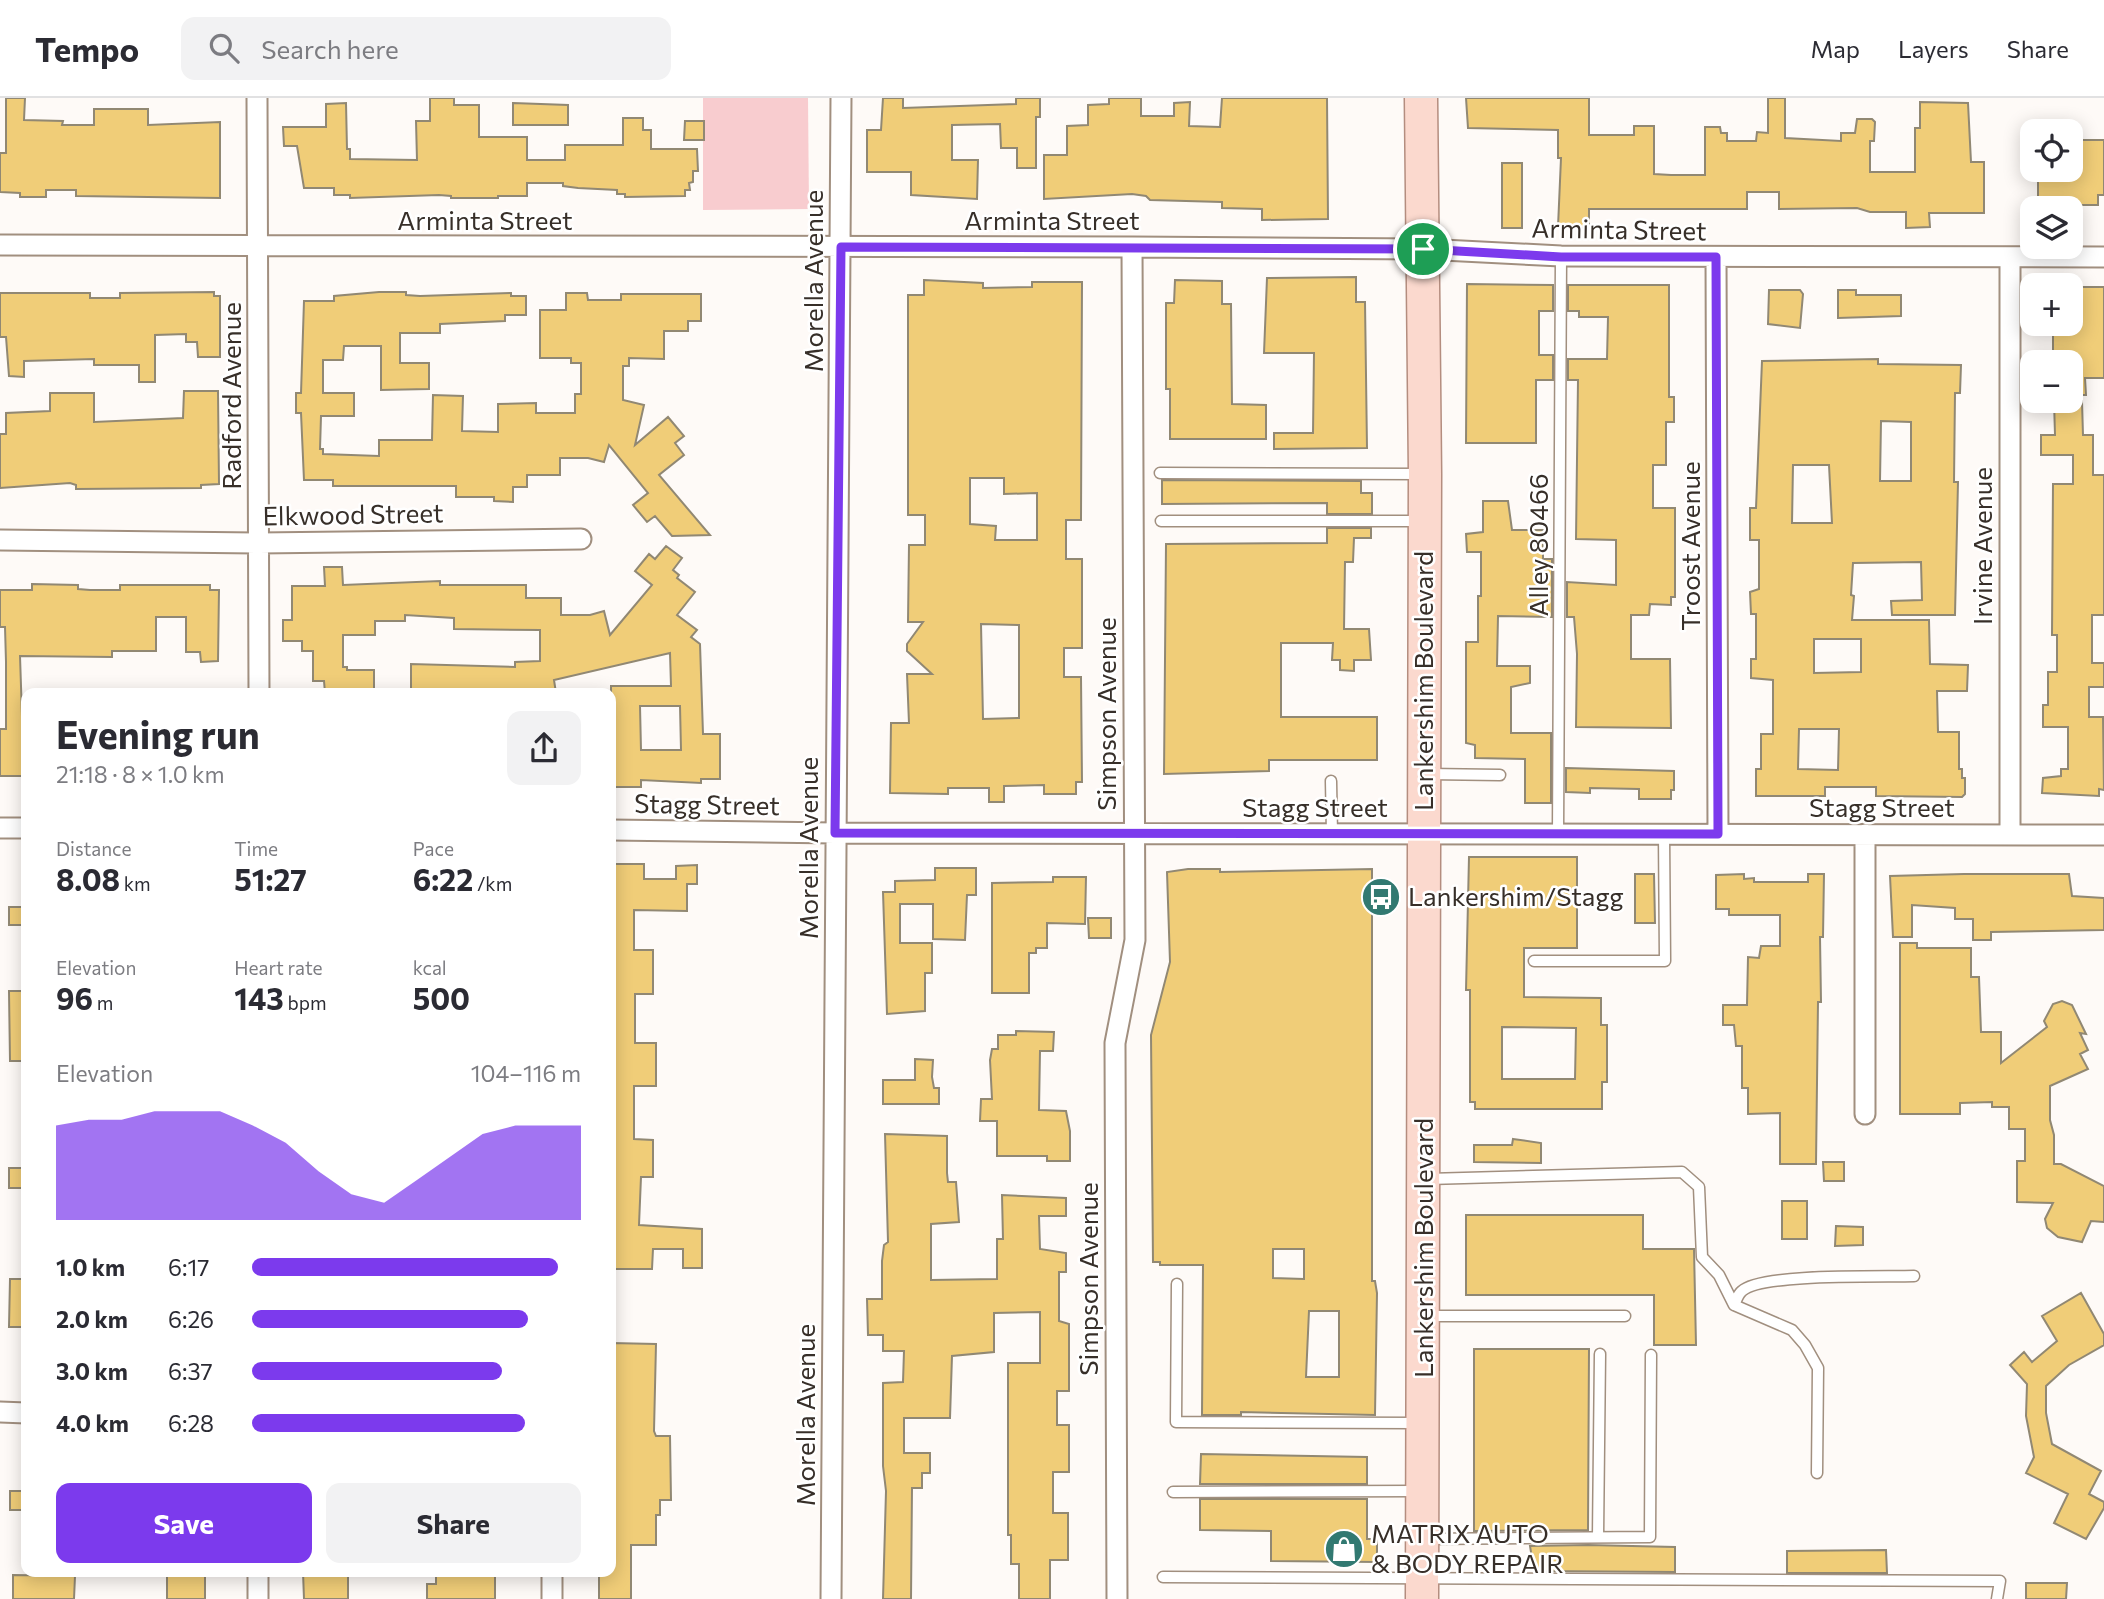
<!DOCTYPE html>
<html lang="en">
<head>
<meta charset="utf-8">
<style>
  :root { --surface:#fff; --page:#f2f2f3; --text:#2b2b33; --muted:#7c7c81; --line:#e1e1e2; --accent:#7c3aed }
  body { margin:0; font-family:Commissioner,sans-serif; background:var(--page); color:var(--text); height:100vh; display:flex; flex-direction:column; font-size:26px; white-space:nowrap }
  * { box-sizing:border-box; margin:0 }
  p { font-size:23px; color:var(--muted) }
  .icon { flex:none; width:38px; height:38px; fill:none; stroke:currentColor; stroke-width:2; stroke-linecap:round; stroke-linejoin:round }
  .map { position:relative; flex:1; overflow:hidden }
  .drawer { position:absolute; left:21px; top:590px; width:595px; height:889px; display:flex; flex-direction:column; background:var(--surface); border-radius:14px; box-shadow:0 4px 18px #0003 }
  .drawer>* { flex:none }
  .fabs { position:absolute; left:2020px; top:21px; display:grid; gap:14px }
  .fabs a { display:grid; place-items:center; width:63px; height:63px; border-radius:14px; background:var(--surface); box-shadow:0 4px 18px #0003; font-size:35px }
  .pin { position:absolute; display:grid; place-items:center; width:60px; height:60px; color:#fff; margin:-30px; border:4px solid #fff; border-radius:50%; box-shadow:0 2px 7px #0007 }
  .round { display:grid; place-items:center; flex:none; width:74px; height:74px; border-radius:14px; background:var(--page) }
  .summary { display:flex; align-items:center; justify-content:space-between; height:119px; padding:0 35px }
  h1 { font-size:38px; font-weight:700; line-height:52px }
  .stats { display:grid; grid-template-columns:repeat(3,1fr); gap:10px; height:119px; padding:7px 35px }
  .stats div { display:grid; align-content:center }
  .stats b { font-size:30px; font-weight:700 }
  .stats small { font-size:19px; font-weight:400 }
  .stats p { font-size:19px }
  .chart { height:196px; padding:14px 35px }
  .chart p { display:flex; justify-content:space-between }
  .chart svg { width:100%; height:126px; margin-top:7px; fill:var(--accent); opacity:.7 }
  .button { display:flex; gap:14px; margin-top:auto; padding:14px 35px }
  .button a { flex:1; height:80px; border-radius:14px; background:var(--accent); color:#fff; font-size:28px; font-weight:700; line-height:80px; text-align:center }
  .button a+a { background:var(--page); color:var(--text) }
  ul { padding:0 35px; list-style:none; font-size:23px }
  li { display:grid; grid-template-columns:112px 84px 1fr; align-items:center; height:52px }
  li i { height:18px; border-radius:9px; background:var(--accent) }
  header { display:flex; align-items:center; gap:42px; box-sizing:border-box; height:98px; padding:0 35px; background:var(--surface); border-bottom:2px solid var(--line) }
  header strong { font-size:33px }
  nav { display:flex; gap:38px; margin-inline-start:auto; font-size:24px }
  .search { width:490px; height:63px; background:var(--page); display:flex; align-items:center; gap:18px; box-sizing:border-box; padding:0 24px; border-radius:14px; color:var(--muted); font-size:26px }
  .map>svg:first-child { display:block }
  .green { fill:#f8cccf }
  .building { fill:#f0cd78; stroke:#918873; stroke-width:2; fill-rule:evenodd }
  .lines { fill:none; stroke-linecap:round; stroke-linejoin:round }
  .lane-casing { stroke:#a18f7f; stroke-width:13 }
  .street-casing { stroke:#a18f7f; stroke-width:23 }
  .primary-casing { stroke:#b48d7f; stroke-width:35 }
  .lane { stroke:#fff; stroke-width:10 }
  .street { stroke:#fff; stroke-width:19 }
  .primary { stroke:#fbd9ce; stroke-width:32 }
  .route-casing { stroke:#fff; stroke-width:14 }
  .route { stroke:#7c3aed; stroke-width:9 }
  .labels { text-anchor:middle; stroke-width:5; stroke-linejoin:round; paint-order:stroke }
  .street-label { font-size:26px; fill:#372f29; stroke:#fff }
  .poi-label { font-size:26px; fill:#372f29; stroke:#fff; text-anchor:start }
</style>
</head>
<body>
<header>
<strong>Tempo</strong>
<div class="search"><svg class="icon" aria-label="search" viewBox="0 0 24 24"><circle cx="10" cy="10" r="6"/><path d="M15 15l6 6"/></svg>Search here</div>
<nav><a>Map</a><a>Layers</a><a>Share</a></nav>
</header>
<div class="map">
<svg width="2104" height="1501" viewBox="0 0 2104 1501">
  <rect width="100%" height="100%" fill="#fefaf7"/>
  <path class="green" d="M703,0H808L809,111L703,112Z"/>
  <path class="building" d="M6,0H25L24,22L63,23L62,27H94V11H148V27L220,24V100L76,98V92H46V99H20V95L0,94V55H6Z
    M430,0H454V7H479V39H527V62H565V47H623V20H643V32H651V51H697L698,73H693V84L689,85L690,92H685V98L625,99V96H617V92L578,90L563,88V85H527V98H498V100H451V98L439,97L350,100V97H334V90H304L297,48H284L283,29H326V6L346,5L347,51H350V61L417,62L416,23H430Z
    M883,0H903V10L1016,6V0H1040V19H1036V70H1017V50H1001L1000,26L952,27V62H978L977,101L911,97V74H867V32H881Z
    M1109,0H1141V18H1174V5L1190,4L1189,28L1220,29L1222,0H1327L1328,121L1262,122V111L1222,110V104L1150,102L1146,98L1132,96L1044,101V57H1067V28L1088,27V7L1109,6Z
    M1466,0H1589V37H1634V28H1654V76L1671,77H1705V29H1720L1721,35H1727V43H1756L1757,34L1768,35V0H1785V40L1841,43V35H1855L1857,21H1872L1875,24L1874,43H1870V74H1915V30H1920V4L1968,5L1971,64H1984V115H1929L1930,129L1906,130V114H1870L1857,110L1779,111V94H1747V111H1589V130H1562L1558,129L1561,60H1558V32L1468,30Z
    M513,5L568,7V27H513Z
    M685,23H704V42H684Z
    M2070,42H2104V97H2098V107H2038V82L2070,80Z
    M1502,65H1522V130H1502Z
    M1356,179V204H1365L1367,350L1274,351V335H1313L1314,255H1264L1267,180Z
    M924,182L983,185V190L1032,189V184H1082L1081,422H1066V461H1082V550H1064V579H1081L1082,684H1076V696H1044V687L1004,688V704H989V690H948V696L890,695L891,625H909L907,576H932L907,553V546L923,524H908L909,447H925V417H908V197H924ZM970,380H1004V396L1037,395V442H995L996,428L970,426ZM981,526L1019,527V620L983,621Z
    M1175,182L1222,183V206H1231L1232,306L1266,307V341H1170V291H1166V205H1174Z
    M1467,186L1553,187V213H1539V257H1553V282H1536V345H1466Z
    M1568,187H1669V299H1674V324H1666V367H1653V410H1675V499H1671V507L1650,506L1649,517H1631V561H1670L1671,630L1576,629L1577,556L1574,519H1567V484L1616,487V442L1576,441L1578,282H1568V261H1607L1608,219H1579V213H1568Z
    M2071,189H2104V280H2085L2086,297H2070V264H2053V235H2070Z
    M1769,192H1800L1803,196L1800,230L1768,226Z
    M1838,192H1856V197H1901V218L1838,220Z
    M214,194V198H220V259H198L197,244H186V236L155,237V284H139V267H94V261L24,263V279L9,278L6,239H0V195H90V200H120V195Z
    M379,194H406V197L420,198L511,195V198H526V217H505V223L440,226V235H400V265H429V291L381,292V248H344L343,262H323V295H354V318H321L320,351H323V356L379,358V342H432L433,297L463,298L462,333L498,334V306L536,305V315H575V296H581V265H571V260H540V212H566V195H587L588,202H621V196H701V223H688V233H664V261L629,260V268H623V302L644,307L635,347L668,319L684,338L675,345L684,357L659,377L710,437L672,438L655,418L647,424L633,407L648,395L609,347L604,364L588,360H560V377H527V389H513V404L494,403V399H456V388H333V382H304L301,315H296V295H301L304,203H334V198Z
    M1878,261V266L1961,267L1960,295H1955L1954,384H1958L1955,517H1892L1891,503L1922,502L1921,464L1853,465L1851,497L1854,498L1852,522H1929L1930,566L1968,567L1967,593H1937L1938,634H1959V671H1962V680H1965V696L1962,699L1876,698V689H1825V698H1756V671H1761V636H1773V582L1751,580V561H1756V516H1751L1750,494L1759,491V442H1750V410H1756L1762,263ZM1881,323L1911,324V383H1880ZM1793,367H1829L1832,425H1792ZM1814,541H1861V574L1814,575ZM1799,631H1839L1838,672L1798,671Z
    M184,293H218L219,386L201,387V390L76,391V387L70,385L0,390V336H6V315L50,313V295H94V324L183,320Z
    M2054,303H2082L2083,337H2093V377H2104V517H2092V565H2104V589H2089V619H2103L2104,692L2099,691V698L2042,695L2043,680L2061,678V671H2068V629H2043V607H2048V574H2057V537H2052L2053,386H2073V357H2041V337H2055Z
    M1162,382L1361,383V395H1372V416H1327V405L1162,406Z
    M1483,403H1508L1512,432H1543V461H1552V519L1498,518L1497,568H1530V585L1511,589V635H1551V705H1525V661L1475,660V647L1466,645V544H1478V498H1481V454H1467L1466,436L1483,434Z
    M1327,430H1371V440H1354L1353,464H1345L1344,531H1369L1371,562H1354V573L1340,572V562H1332L1333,545H1281V619H1377V662H1269V673L1164,676L1166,446L1327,445Z
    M666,448L682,460L673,472L679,477L677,480L695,494L677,517L697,532L691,539L700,546L703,636H720V681H701V685L641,682V689H611V588H671L670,555L554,582L556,595H411V566L515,569V564L540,563V532L454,531V520L405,517V523H375V537H343V569H347V572H374V595H325L324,583H313V553H302V543H283V522H292V488H325L324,469H342L343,487L440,483V487H526V500H561V517H590L604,513L610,537L652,487L635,473L649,456L655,461ZM640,608H680L681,652H641Z
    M32,486L78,487V491L90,492H120V487H210V492H219L218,563L201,564L200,554H186V519H156V553H112V559L20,558L24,678H0V631H6V564L5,529H0V492H32Z
    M1566,670L1674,673V692H1671V701H1639V691L1590,690V695L1566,694Z
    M1469,759H1577V850H1524V899L1601,900V927H1607V984H1602V1011H1475V1004H1470V892H1466ZM1502,929L1576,930L1575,981H1502Z
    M611,766H644V781H676V768L697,767V786H687V813L634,812V852H653V896H635V945H656V988H634V1041L653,1042V1079H641L639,1127L702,1131V1170H683V1151H653L652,1171H611Z
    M935,770H976V797H967L965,842L933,841V806H900V845H932V875H925V913L887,916L883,794H895V783L935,782Z
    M1188,771H1220V774L1372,771V1183H1375L1377,1195L1375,1317L1241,1314V1317H1202L1203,1167H1160V1164H1153L1151,937L1170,864L1167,774ZM1273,1151H1304V1181L1273,1180ZM1309,1213H1339V1279H1306Z
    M1635,776H1654L1655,825H1635Z
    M1744,776V781L1754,780V784H1808V776H1824L1823,839H1820L1821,904H1818L1816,1066H1780V1015L1748,1016V990H1742V948H1736L1734,927H1723V907H1747L1748,859L1759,860L1761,848H1780V817H1729V811H1716V777Z
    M1964,776H2069L2072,798L2104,800V832L1991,834V842H1973V821H1955V810L1912,807V839H1893L1890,778Z
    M1053,779H1086L1085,826L1047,825V850H1036V855H1029V895H992V785L1053,784Z
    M9,809H26V827H9Z
    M1088,820H1111V840H1089Z
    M1900,845H1917V850H1971V879H1979L1981,934H2001V965L2047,929L2044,923L2053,906L2062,903L2072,907L2086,936L2080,935L2088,952L2080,956L2088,971L2050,988V1022L2054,1037V1066H2061L2104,1088V1124L2091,1123L2082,1144L2058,1139L2047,1130L2045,1121L2053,1105L2017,1104V1063H2025V1031H2009V1009H1992V1004L1960,1005V1016H1900Z
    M9,893H26V963H10Z
    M1016,933L1054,934L1053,953H1040L1039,1012L1066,1013L1070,1033V1063H1047V1058H997V1023H980L981,1001H992L990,962L992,951H998V937H1016Z
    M915,961L933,962L932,979L934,990H939V1006H883V982H915Z
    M885,1036L947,1038V1075L948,1084H956L959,1124L931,1126V1182L997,1181V1141H1003L1002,1097L1066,1100V1118H1039L1040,1151L1066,1155V1174H1059V1223L1069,1226V1293H1057V1327H1069V1374H1053V1415H1068V1462H1050V1501H1019V1466H1011V1437H1008V1265H1040V1214L994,1215V1254L952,1258L950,1320H904V1355H930V1375H922V1390H912L911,1501H883L886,1393L883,1368V1285L903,1284L904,1253H883V1237H868L867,1201H882V1163L884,1147L888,1144Z
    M1513,1041L1541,1045V1065L1474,1064V1047H1512Z
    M1823,1064H1844V1083H1824Z
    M9,1070H26V1090H9Z
    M1782,1103H1807V1141H1782Z
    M1466,1117H1643V1151H1694L1696,1247H1654V1197H1466Z
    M1836,1128L1863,1129V1147L1835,1148Z
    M10,1181H26V1229H9Z
    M2081,1195L2104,1236V1247L2069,1267L2046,1288V1315L2052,1346L2101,1373L2089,1396L2104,1404V1410L2086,1441L2054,1425L2068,1396L2026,1375L2034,1359L2026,1318L2027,1286L2010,1267L2024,1254L2032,1264L2057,1243L2042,1218Z
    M611,1245L656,1246L654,1333L656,1338H670L671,1402H660V1417H656V1447H631V1501H599V1474H611Z
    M1474,1251H1589L1588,1432L1474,1433Z
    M1201,1356L1367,1359V1386H1200Z
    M10,1393H26V1412H10Z
    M1200,1401H1367V1441H1377V1464L1271,1463V1433L1200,1432Z
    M1588,1447L1675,1449V1474L1534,1473L1530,1448Z
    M1886,1452L1887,1475H1787V1453Z
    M303,1474H348V1501H304Z
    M457,1474H495V1501H427V1486H436V1476Z
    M13,1477L75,1478L74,1501H13Z
    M167,1478H205V1501H167Z
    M2026,1485H2067L2066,1501H2026Z"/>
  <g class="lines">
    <g class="lane-casing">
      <path id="lane" d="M1160,375L1421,376
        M1161,423H1420
        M1428,676L1500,677
        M1331,683L1332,736
        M1558,736L1561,158
        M1534,863H1665L1664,736
        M1428,1081L1682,1074L1699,1089L1702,1159L1719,1177L1734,1207L1792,1232L1805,1247L1818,1270L1817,1375
        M1177,1186L1176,1324L1417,1325
        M1734,1207C1736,1203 1738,1196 1742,1193C1760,1175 1884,1179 1914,1178
        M1428,1218H1625
        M1173,1394L1417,1393
        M1598,1439L1600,1256
        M1425,1441L1650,1439L1651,1257
        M1163,1479L2000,1483L1997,1501"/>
    </g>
    <g class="street-casing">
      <path id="street" d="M257,0L259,595
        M0,147L1132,149L1423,151L1561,158L2104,159
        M1716,159L1718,736
        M2010,159V737
        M0,442L259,445L581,441
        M0,730H26
        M611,732L835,735L2104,737
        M1865,736V1016
        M0,1314L26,1315
        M258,1474V1501
        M552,1501V1474
        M831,1501L841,0
        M1117,1501L1115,945L1135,842L1132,149"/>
    </g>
    <g class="primary-casing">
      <path id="primary" d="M1421,0L1425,376L1422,1501"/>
    </g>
    <use href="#lane" class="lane"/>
    <use href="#street" class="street"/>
    <use href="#primary" class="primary"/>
  </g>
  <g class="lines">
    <g class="route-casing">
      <path id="route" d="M841,149L1423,151L1561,159H1716L1718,736L835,735Z"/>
    </g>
    <use href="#route" class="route"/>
  </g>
  <defs>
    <g id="bus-disc" transform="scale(2.0125)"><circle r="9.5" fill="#327971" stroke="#fff"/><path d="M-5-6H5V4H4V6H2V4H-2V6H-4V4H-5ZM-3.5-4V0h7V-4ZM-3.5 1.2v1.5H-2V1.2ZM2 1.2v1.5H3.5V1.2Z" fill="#fff"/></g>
    <g id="shop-disc" transform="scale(2.0125)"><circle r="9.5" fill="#327971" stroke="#fff"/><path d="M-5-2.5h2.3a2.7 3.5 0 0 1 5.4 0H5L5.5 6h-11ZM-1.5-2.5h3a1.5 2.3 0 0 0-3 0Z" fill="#fff"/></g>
  </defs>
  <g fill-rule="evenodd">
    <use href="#bus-disc" x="1381" y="799"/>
    <use href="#shop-disc" x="1344" y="1451"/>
  </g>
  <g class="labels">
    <g class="street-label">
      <text x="485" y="132">Arminta Street</text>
      <text x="1052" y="132">Arminta Street</text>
      <text transform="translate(1619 132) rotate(1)" y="9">Arminta Street</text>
      <text transform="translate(814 183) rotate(-90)" y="9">Morella Avenue</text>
      <text transform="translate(232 298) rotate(-90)" y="9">Radford Avenue</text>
      <text transform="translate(353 417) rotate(-1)" y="9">Elkwood Street</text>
      <text transform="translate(1539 447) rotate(-90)" y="9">Alley 80466</text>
      <text transform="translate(1691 448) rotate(-90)" y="9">Troost Avenue</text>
      <text transform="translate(1983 448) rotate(-90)" y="9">Irvine Avenue</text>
      <text transform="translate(1424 583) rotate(-90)" y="9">Lankershim Boulevard</text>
      <text transform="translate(1107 616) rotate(-90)" y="9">Simpson Avenue</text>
      <text transform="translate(707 707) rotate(1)" y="9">Stagg Street</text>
      <text x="1315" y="719">Stagg Street</text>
      <text x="1882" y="719">Stagg Street</text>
      <text transform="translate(809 750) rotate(-90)" y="9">Morella Avenue</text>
      <text transform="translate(1424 1150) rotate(-90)" y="9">Lankershim Boulevard</text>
      <text transform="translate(1089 1181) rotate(-90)" y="9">Simpson Avenue</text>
      <text transform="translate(806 1317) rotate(-90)" y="9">Morella Avenue</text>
    </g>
    <g class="poi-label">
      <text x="1408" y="808">Lankershim/Stagg</text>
      <text x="1371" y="1445">MATRIX AUTO<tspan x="1371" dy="30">&amp; BODY REPAIR</tspan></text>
    </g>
  </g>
</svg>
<div class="fabs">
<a><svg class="icon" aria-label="locate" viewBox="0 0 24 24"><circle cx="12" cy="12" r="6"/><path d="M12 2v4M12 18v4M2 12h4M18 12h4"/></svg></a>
<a><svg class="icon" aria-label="layers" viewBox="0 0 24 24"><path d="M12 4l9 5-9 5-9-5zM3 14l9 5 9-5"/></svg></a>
<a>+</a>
<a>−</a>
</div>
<div class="pin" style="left:1423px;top:151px;background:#1e9e55"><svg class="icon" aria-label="arrive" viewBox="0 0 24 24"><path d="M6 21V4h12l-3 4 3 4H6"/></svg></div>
<section class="drawer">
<div class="summary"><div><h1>Evening run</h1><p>21:18 · 8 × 1.0 km</p></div><a class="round"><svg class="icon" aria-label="share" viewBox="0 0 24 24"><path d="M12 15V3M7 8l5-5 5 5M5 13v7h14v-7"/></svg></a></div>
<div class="stats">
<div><p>Distance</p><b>8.08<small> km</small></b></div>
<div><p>Time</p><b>51:27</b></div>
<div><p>Pace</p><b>6:22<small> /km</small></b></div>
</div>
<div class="stats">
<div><p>Elevation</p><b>96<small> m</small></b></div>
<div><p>Heart rate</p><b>143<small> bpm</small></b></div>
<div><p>kcal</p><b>500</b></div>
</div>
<div class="chart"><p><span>Elevation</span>104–116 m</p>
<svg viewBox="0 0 160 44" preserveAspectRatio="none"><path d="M0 44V11L10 9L20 9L30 6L40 6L50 6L60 11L70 17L80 27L90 35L100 38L110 30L120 22L130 14L140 11L150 11L160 11V44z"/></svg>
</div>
<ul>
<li><b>1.0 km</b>6:17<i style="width:93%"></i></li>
<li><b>2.0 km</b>6:26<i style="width:84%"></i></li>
<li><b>3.0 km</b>6:37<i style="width:76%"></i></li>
<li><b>4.0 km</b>6:28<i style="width:83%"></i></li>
</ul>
<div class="button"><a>Save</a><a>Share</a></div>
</section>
</div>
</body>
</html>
